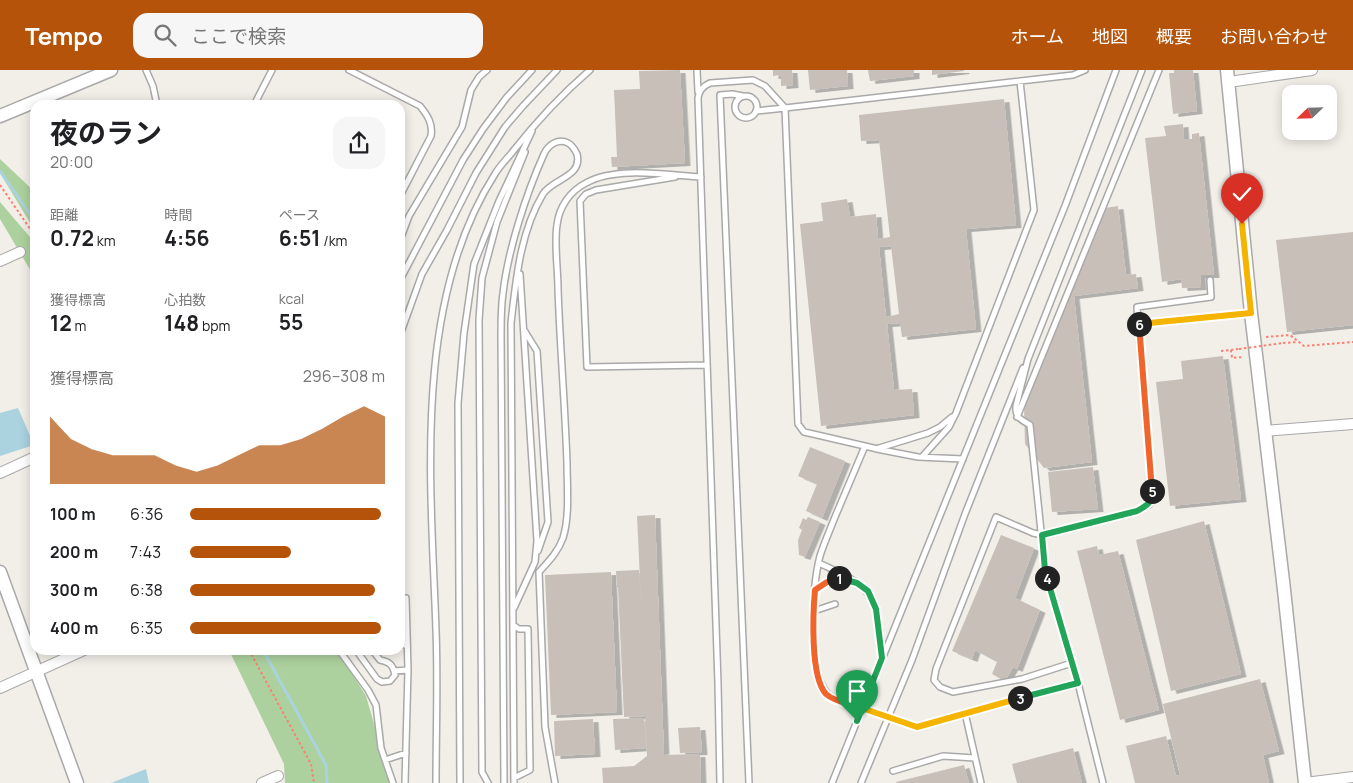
<!DOCTYPE html>
<html lang="ja">
<head>
<meta charset="utf-8">
<style>
  :root { --surface:#fff; --page:#f6f6f6; --text:#202124; --muted:#757577; --accent:#b45309 }
  body { margin:0; font-family:Manrope,"Noto Sans JP",sans-serif; background:var(--page); color:var(--text); height:100vh; display:flex; flex-direction:column; font-size:19px; white-space:nowrap }
  * { box-sizing:border-box; margin:0 }
  p { font-size:16px; color:var(--muted) }
  .icon { flex:none; width:28px; height:28px; fill:none; stroke:currentColor; stroke-width:2; stroke-linecap:round; stroke-linejoin:round }
  .map { position:relative; flex:1; overflow:hidden }
  .side { position:absolute; left:30px; top:30px; width:375px; height:555px; display:flex; flex-direction:column; background:var(--surface); border-radius:15px; box-shadow:0 2px 12px #0003 }
  .side>* { flex:none }
  .needle { width:32px; rotate:247deg }
  .tools { position:absolute; left:1282px; top:15px; display:grid; gap:10px }
  .tools a { display:grid; place-items:center; width:55px; height:55px; border-radius:10px; background:var(--surface); box-shadow:0 2px 12px #0003; font-size:25px }
  .pin { position:absolute; display:grid; place-items:center; width:42px; height:42px; color:#fff; margin:-51px -21px; border-radius:50% 50% 50% 0; rotate:-45deg; box-shadow:0 0 5px #0007 }
  .pin .icon { rotate:45deg }
  .km { position:absolute; width:25px; height:25px; margin:-12px; border-radius:50%; background:#222; color:#fff; font-size:14px; line-height:25px; text-align:center }
  .round { display:grid; place-items:center; flex:none; width:52px; height:52px; border-radius:15px; background:var(--page) }
  .summary { display:flex; align-items:center; justify-content:space-between; height:85px; padding:0 20px }
  h1 { font-size:28px; font-weight:700; line-height:38px }
  .metrics { display:grid; grid-template-columns:repeat(3,1fr); gap:8px; height:85px; padding:5px 20px }
  .metrics div { display:grid; align-content:center }
  .metrics b { font-size:21px; font-weight:700 }
  .metrics small { font-size:14px; font-weight:400 }
  .metrics p { font-size:14px }
  .chart { height:140px; padding:10px 20px }
  .chart p { display:flex; justify-content:space-between }
  .chart svg { width:100%; height:90px; margin-top:5px; fill:var(--accent); opacity:.7 }
  ul { padding:0 20px; list-style:none; font-size:16px }
  li { display:grid; grid-template-columns:80px 60px 1fr; align-items:center; height:38px }
  li i { height:12px; border-radius:6px; background:var(--accent) }
  header { display:flex; align-items:center; gap:30px; box-sizing:border-box; height:70px; padding:0 25px; background:var(--accent); color:#fff }
  header strong { font-size:24px }
  nav { display:flex; gap:28px; margin-inline-start:auto; font-size:18px }
  .search { width:350px; height:45px; background:var(--page); display:flex; align-items:center; gap:12px; box-sizing:border-box; padding:0 18px; border-radius:15px; color:var(--muted); font-size:19px }
  .map>svg:first-child { display:block }
  .forest { fill:#add19e }
  .water { fill:#aad3df }
  .lines { fill:none; stroke-linecap:round; stroke-linejoin:round }
  .stream { stroke:#aad3df; stroke-width:3 }
  .building { fill:#c7bfb8; fill-rule:evenodd; filter:url(#shadow) }
  .service-casing { stroke:#a9a9a9; stroke-width:8 }
  .minor-casing { stroke:#a9a9a9; stroke-width:12 }
  .tertiary-casing { stroke:#a9a9a9; stroke-width:15 }
  .path { stroke:#fa8072; stroke-width:2; stroke-dasharray:2.5 2.5; stroke-linecap:butt }
  .service { stroke:#fff; stroke-width:5 }
  .minor { stroke:#fff; stroke-width:10 }
  .tertiary { stroke:#fff; stroke-width:12 }
  .service-bridge-casing { stroke:#a9a9a9; stroke-width:8; stroke-linecap:butt }
  .path-bridge { stroke:#fa8072; stroke-width:2; stroke-dasharray:2.5 2.5; stroke-linecap:butt }
  .service-bridge { stroke:#fff; stroke-width:5 }
  .split-1-casing { stroke:#fff; stroke-width:10 }
  .split-2-casing { stroke:#fff; stroke-width:10 }
  .split-3-casing { stroke:#fff; stroke-width:10 }
  .split-4-casing { stroke:#fff; stroke-width:10 }
  .split-5-casing { stroke:#fff; stroke-width:10 }
  .split-6-casing { stroke:#fff; stroke-width:10 }
  .split-7-casing { stroke:#fff; stroke-width:10 }
  .split-1 { stroke:#22a559; stroke-width:6 }
  .split-2 { stroke:#f0652b; stroke-width:6 }
  .split-3 { stroke:#f5b400; stroke-width:6 }
  .split-4 { stroke:#22a559; stroke-width:6 }
  .split-5 { stroke:#22a559; stroke-width:6 }
  .split-6 { stroke:#f0652b; stroke-width:6 }
  .split-7 { stroke:#f5b400; stroke-width:6 }
</style>
</head>
<body>
<header>
<strong>Tempo</strong>
<div class="search"><svg class="icon" aria-label="search" viewBox="0 0 24 24"><circle cx="10" cy="10" r="6"/><path d="M15 15l6 6"/></svg>ここで検索</div>
<nav><a>ホーム</a><a>地図</a><a>概要</a><a>お問い合わせ</a></nav>
</header>
<div class="map">
<svg width="1353" height="713" viewBox="0 0 1353 713">
  <defs>
    <filter id="shadow"><feDropShadow dx="5.5" dy="3" stdDeviation="0" flood-color="#0004"/></filter>
  </defs>
  <rect width="100%" height="100%" fill="#f2efe9"/>
  <path class="forest" d="M0,89L35,122V161L0,103Z
    M0,132L35,173V208L0,149Z
    M229,580H337L366,626L391,713H285L284,694Z"/>
  <path class="water" d="M18,338L34,375L0,386V343Z
    M146,699L149,713H111Z"/>
  <g class="lines">
    <path class="stream" d="M0,101L35,152
      M263,580L326,695L327,713"/>
  </g>
  <path class="building" d="M680,0L685,93L612,97L611,87H617L614,20L640,19L639,1Z
    M773,0H792L793,15L781,16V5L773,6Z
    M808,0H847L848,16L810,20Z
    M868,0H914V6L870,11Z
    M932,0H964V1L932,5Z
    M1174,0H1193L1197,41L1173,44L1169,3H1174Z
    M1004,29L1016,155L966,159L976,259L902,267L900,253L887,254L894,320L912,319L914,345L821,356L800,154L823,151L821,133L847,129L850,147L876,144L878,169L890,167L879,70L861,71L859,45ZM891,176L899,244L886,247L879,177Z
    M1183,54L1184,69H1192V64L1199,63L1214,205H1200L1201,217L1182,218L1181,209L1162,212L1145,68L1166,66L1164,56Z
    M1118,136L1126,205L1136,204L1138,218L1074,226L1092,392L1044,398L1025,374L1024,337L1032,301L1098,139Z
    M1353,162V255L1287,262L1276,170Z
    M1223,286L1241,429L1170,436L1156,312L1183,309L1181,291Z
    M810,377L845,391L822,448L806,441L817,414L798,406Z
    M1093,397L1098,439L1052,442L1048,402Z
    M655,445L664,685L700,684L701,713H603L602,698L634,696L647,686L645,646L624,647L618,517H617L616,501L639,500L642,552L637,446Z
    M808,447L820,452L805,487L799,485L798,470L802,460L799,458L803,448L806,450Z
    M1204,451L1241,604L1171,621L1136,470Z
    M1001,465L1034,478L1015,528L1040,540L1017,599L1013,597L1005,611L992,604L997,592L975,580L972,589L952,581Z
    M1097,476L1099,485L1118,481L1159,640L1120,650L1077,481Z
    M611,502L617,642L551,645L545,505Z
    M1260,609L1279,681L1263,685L1269,713H1135L1126,676L1166,666L1176,706L1180,705L1163,634Z
    M644,648L646,678L615,680L613,649Z
    M593,649L595,684L555,686L554,651Z
    M700,657L702,682L680,683L678,658Z
    M1073,678L1082,713H1017L1012,694Z
    M964,695L969,713H896V712Z"/>
  <g class="lines">
    <g class="service-casing">
      <path id="service" d="M146,0L153,16L157,35
        M349,0L420,36C428,46 433,54 431,66L400,126
        M697,0L698,22
        M743,26L732,24L720,25L749,713
        M735 37a11 11 0 1 1 22 0a11 11 0 1 1-22 0Z
        M254,35L272,0
        M756,41L785,38L798,354L804,362L813,364L882,380L918,387L963,389
        M675,107L596,120L586,124L580,131L587,297L706,295
        M400,170L409,146L462,57L471,20L479,7L487,0
        M400,210L463,90L483,59L507,27L532,0
        M1138,254L1137,237L1211,227L1210,210
        M524,260L537,281L548,452L538,481
        M400,265L422,204L447,160L476,103L505,57L523,36L557,0
        M1017,347L1159,0
        M876,379L928,363L940,357L952,347
        M922,387L949,357L956,343L1034,140L1020,11
        M819,493C831,499 846,505 857,513C881,529 879,562 882,588
        M815,520C827,512 835,508 850,511
        M400,528H406L408,600
        M514,538L535,492L537,471L520,204
        M814,541L835,534
        M513,555L519,559H528L530,700L514,708
        M400,573L407,576
        M339,580L368,620L376,635L381,678L393,713
        M356,580L377,609L382,612L390,611L395,605C393,595 390,592 380,590L372,580
        M1072,593L1022,609L953,622L940,617L934,610L936,599L996,447L1033,463L1042,465L1137,441L1149,435L1153,427L1138,254L1251,243
        M394,601L408,600L405,713
        M833,628C804,610 812,516 820,486C824,473 830,460 835,447C845,423 855,400 865,376
        M965,643L981,713
        M917,657L1078,613
        M385,690L406,683
        M893,701L943,686L975,688
        M436,713C436,662 438,611 436,560C431,414 412,233 495,104C500,95 508,88 514,80C537,51 562,24 590,0
        M460,713L458,333L464,263L474,194L499,131L532,61
        M488,713L482,702L479,250L482,208L497,152L525,82
        M504,713L501,265C501,251 501,237 503,223C508,180 526,124 544,84C548,75 558,68 568,73C572,75 575,80 577,84C583,107 552,109 543,124C520,162 516,210 511,253L514,713
        M555,713L545,657L539,502C549,491 558,482 563,468C570,446 567,415 567,393C565,335 560,277 558,219C558,199 554,174 557,155C559,137 570,121 586,113C615,96 668,105 701,107
        M720,713L718,613L698,28C699,20 703,16 710,13L753,10L765,16L785,38L1073,5L1085,0
        M832,713L1065,136L1116,0
        M861,713L912,590L965,444L1023,298
        M1103,713L1078,613L1045,500L1030,355C1020,349 1015,347 1016,336L1028,289L1142,0"/>
    </g>
    <g class="minor-casing">
      <path id="minor" d="M1229,12L1312,0
        M0,191L20,182
        M1265,361L1353,354
        M0,403L35,387
        M0,618L84,580
        M262,713L278,706
        M1305,713L1353,707"/>
    </g>
    <g class="tertiary-casing">
      <path id="tertiary" d="M1227,0L1251,243L1283,511L1305,713
        M0,46L111,0
        M0,502L77,713"/>
    </g>
    <path class="path" d="M0,115L35,166
      M1266,267L1290,265L1304,276L1353,272
      M1283,273L1298,272
      M1231,280L1232,288L1243,287
      M1221,281L1239,279
      M249,580L311,694L314,713"/>
    <use href="#service" class="service"/>
    <use href="#minor" class="minor"/>
    <use href="#tertiary" class="tertiary"/>
    <g class="service-bridge-casing">
      <path id="service-bridge" d="M833,628L917,657"/>
    </g>
    <path class="path-bridge" d="M1239,279L1283,273"/>
    <use href="#service-bridge" class="service-bridge"/>
  </g>
  <g class="lines">
    <g class="split-1-casing">
      <path id="split-1" d="M839,508L857,513L868,521L876,539L882,588L857,651"/>
    </g>
    <g class="split-2-casing">
      <path id="split-2" d="M839,508L827,512L815,520C813,542 810,607 826,624C833,631 849,634 859,637"/>
    </g>
    <g class="split-3-casing">
      <path id="split-3" d="M859,637L917,657L1020,628"/>
    </g>
    <g class="split-4-casing">
      <path id="split-4" d="M1020,628L1078,613L1047,508"/>
    </g>
    <g class="split-5-casing">
      <path id="split-5" d="M1047,508L1045,500L1042,465L1137,441C1146,436 1153,433 1152,421"/>
    </g>
    <g class="split-6-casing">
      <path id="split-6" d="M1139,254L1152,421"/>
    </g>
    <g class="split-7-casing">
      <path id="split-7" d="M1139,254L1251,243L1242,154"/>
    </g>
    <use href="#split-1" class="split-1"/>
    <use href="#split-2" class="split-2"/>
    <use href="#split-3" class="split-3"/>
    <use href="#split-4" class="split-4"/>
    <use href="#split-5" class="split-5"/>
    <use href="#split-6" class="split-6"/>
    <use href="#split-7" class="split-7"/>
  </g>
</svg>
<div class="tools">
<a><svg class="needle" viewBox="-14 -14 28 28"><path d="M0-13l5 13h-10z" fill="#e53935"/><path d="M0 13l5-13h-10z" fill="#757577"/></svg></a>
</div>
<div class="pin" style="left:857px;top:651px;background:#1e9e55"><svg class="icon" aria-label="arrive" viewBox="0 0 24 24"><path d="M6 21V4h12l-3 4 3 4H6"/></svg></div>
<div class="pin" style="left:1242px;top:154px;background:#d93025"><svg class="icon" aria-label="check" viewBox="0 0 24 24"><path d="M5 12l5 5 9-10"/></svg></div>
<b class="km" style="left:839px;top:508px">1</b>
<b class="km" style="left:1020px;top:628px">3</b>
<b class="km" style="left:1047px;top:508px">4</b>
<b class="km" style="left:1152px;top:421px">5</b>
<b class="km" style="left:1139px;top:254px">6</b>
<section class="side">
<div class="summary"><div><h1>夜のラン</h1><p>20:00</p></div><a class="round"><svg class="icon" aria-label="share" viewBox="0 0 24 24"><path d="M12 15V3M7 8l5-5 5 5M5 13v7h14v-7"/></svg></a></div>
<div class="metrics">
<div><p>距離</p><b>0.72<small> km</small></b></div>
<div><p>時間</p><b>4:56</b></div>
<div><p>ペース</p><b>6:51<small> /km</small></b></div>
</div>
<div class="metrics">
<div><p>獲得標高</p><b>12<small> m</small></b></div>
<div><p>心拍数</p><b>148<small> bpm</small></b></div>
<div><p>kcal</p><b>55</b></div>
</div>
<div class="chart"><p><span>獲得標高</span>296–308 m</p>
<svg viewBox="0 0 160 44" preserveAspectRatio="none"><path d="M0 44V11L10 22L20 27L30 30L40 30L50 30L60 35L70 38L80 35L90 30L100 25L110 25L120 22L130 17L140 11L150 6L160 11V44z"/></svg>
</div>
<ul>
<li><b>100 m</b>6:36<i style="width:98%"></i></li>
<li><b>200 m</b>7:43<i style="width:52%"></i></li>
<li><b>300 m</b>6:38<i style="width:95%"></i></li>
<li><b>400 m</b>6:35<i style="width:98%"></i></li>
</ul>
</section>
</div>
</body>
</html>
